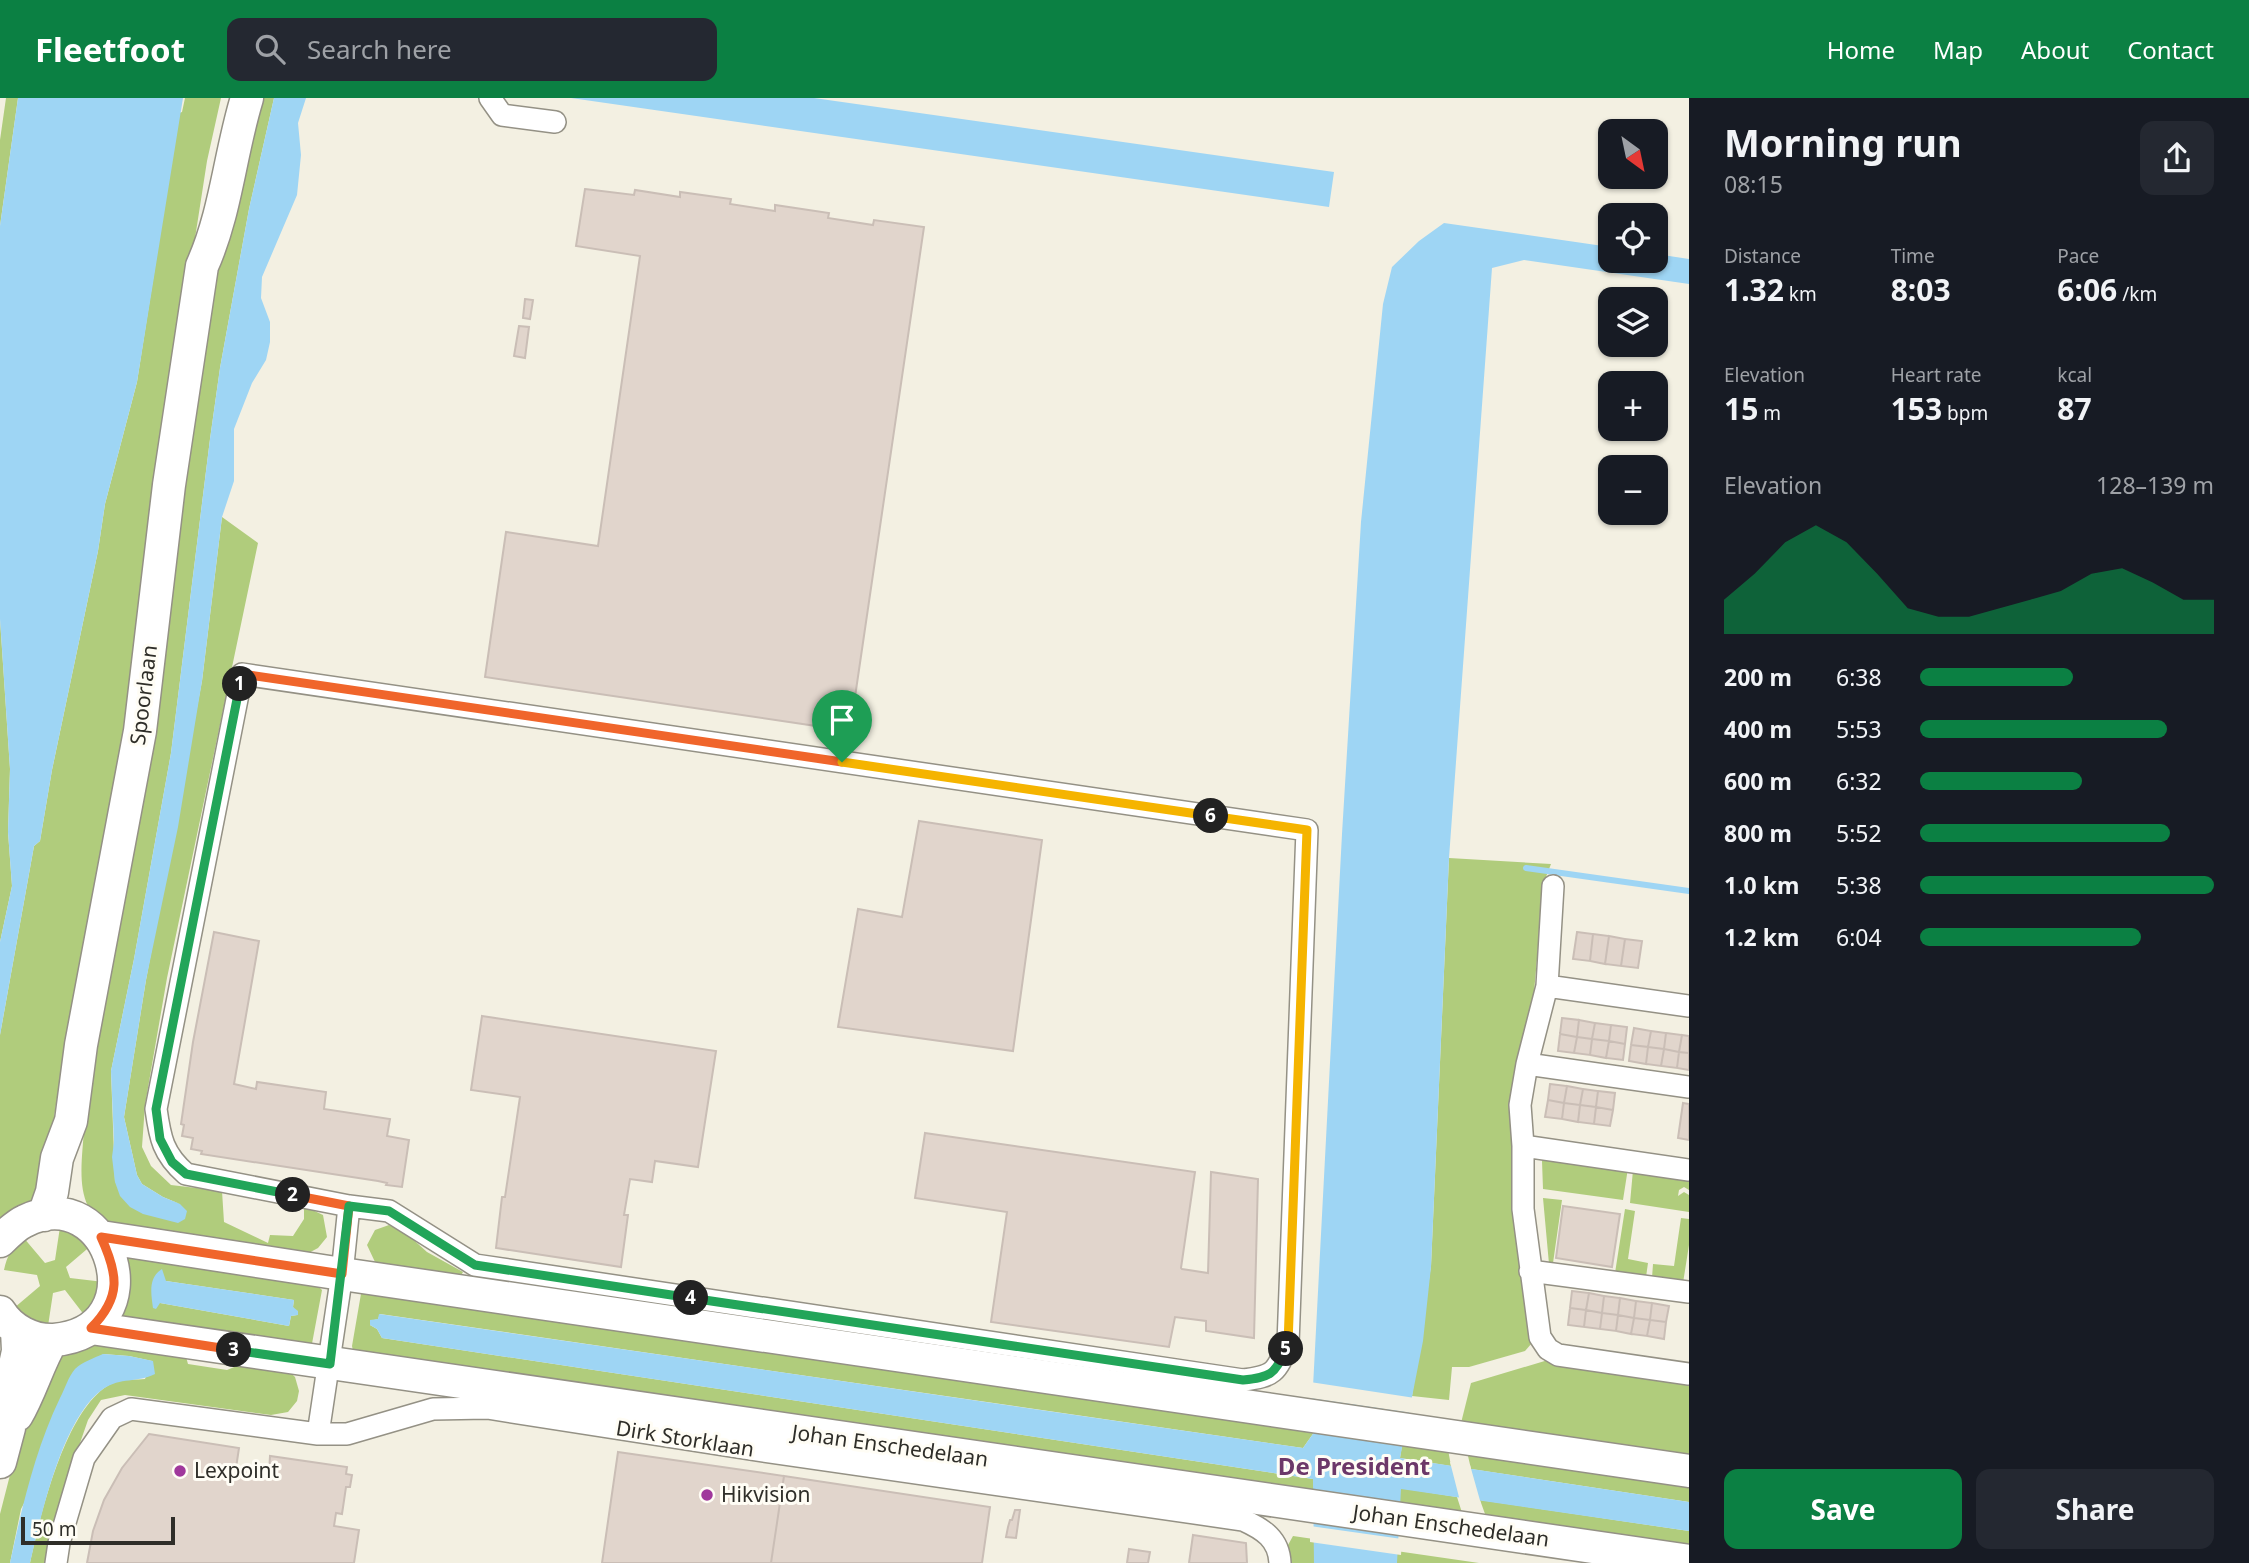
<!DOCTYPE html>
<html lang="en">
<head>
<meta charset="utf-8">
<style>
  :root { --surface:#171b24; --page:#242831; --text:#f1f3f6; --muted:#9ea1a6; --accent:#0b8043 }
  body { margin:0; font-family:"Noto Sans",sans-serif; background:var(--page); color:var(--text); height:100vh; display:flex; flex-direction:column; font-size:26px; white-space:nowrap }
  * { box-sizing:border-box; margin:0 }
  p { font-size:23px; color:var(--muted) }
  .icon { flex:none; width:38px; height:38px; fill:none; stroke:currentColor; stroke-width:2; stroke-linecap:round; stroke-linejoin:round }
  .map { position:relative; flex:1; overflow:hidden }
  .side { display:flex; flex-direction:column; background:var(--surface); width:560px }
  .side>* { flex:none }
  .needle { width:46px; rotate:147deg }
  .controls { position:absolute; left:1598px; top:21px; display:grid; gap:14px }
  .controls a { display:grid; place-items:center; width:70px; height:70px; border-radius:14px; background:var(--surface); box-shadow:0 2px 5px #0004; font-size:35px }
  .scale { position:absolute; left:21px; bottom:18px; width:154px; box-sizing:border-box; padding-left:7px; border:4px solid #2f2e29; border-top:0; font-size:19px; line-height:24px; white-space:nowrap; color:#2f2e29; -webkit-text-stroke:5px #fffdf5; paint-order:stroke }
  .pin { position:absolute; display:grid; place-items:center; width:60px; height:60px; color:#fff; margin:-72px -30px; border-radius:50% 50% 50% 0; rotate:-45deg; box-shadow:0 0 7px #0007 }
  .pin .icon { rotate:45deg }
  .km { position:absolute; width:35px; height:35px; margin:-18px; border-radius:50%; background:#222; color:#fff; font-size:19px; line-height:35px; text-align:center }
  .round { display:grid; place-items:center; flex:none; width:74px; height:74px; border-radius:14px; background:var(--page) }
  .head { display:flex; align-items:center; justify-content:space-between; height:119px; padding:0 35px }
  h1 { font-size:38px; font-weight:700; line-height:52px }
  .figures { display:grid; grid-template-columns:repeat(3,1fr); gap:10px; height:119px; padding:7px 35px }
  .figures div { display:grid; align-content:center }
  .figures b { font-size:30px; font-weight:700 }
  .figures small { font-size:19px; font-weight:400 }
  .figures p { font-size:19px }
  .chart { height:196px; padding:14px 35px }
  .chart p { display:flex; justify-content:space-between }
  .chart svg { width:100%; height:126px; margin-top:7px; fill:var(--accent); opacity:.7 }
  .primary-button { display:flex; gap:14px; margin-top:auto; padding:14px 35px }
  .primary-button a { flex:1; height:80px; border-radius:14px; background:var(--accent); color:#fff; font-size:28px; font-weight:700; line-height:80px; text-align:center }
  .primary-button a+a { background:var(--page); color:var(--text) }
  ul { padding:0 35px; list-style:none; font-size:23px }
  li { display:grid; grid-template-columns:112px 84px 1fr; align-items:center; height:52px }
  li i { height:18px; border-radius:9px; background:var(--accent) }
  header { display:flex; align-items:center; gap:42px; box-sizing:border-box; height:98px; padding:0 35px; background:var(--accent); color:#fff }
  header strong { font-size:33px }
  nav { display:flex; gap:38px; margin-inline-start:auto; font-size:24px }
  .search { width:490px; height:63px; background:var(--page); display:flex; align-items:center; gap:18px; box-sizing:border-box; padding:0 24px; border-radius:14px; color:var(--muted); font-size:26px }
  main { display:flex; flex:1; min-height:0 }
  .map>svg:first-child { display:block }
  .green { fill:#b0cc7c; fill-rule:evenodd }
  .water { fill:#9ed5f4 }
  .pier { fill:#f3f0e2 }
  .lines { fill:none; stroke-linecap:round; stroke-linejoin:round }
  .stream { stroke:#9ed5f4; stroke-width:6 }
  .building { fill:#e1d5cc; stroke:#cabeb6; stroke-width:2 }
  .street-casing { stroke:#949185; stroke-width:24 }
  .secondary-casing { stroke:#949185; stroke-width:35 }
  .street { stroke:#fff; stroke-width:21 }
  .secondary { stroke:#fff; stroke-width:32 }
  .split-1-casing { stroke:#fff; stroke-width:14 }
  .split-2-casing { stroke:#fff; stroke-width:14 }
  .split-3-casing { stroke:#fff; stroke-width:14 }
  .split-4-casing { stroke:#fff; stroke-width:14 }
  .split-5-casing { stroke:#fff; stroke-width:14 }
  .split-6-casing { stroke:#fff; stroke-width:14 }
  .split-7-casing { stroke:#fff; stroke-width:14 }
  .split-1 { stroke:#f0652b; stroke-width:9 }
  .split-2 { stroke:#22a559; stroke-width:9 }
  .split-3 { stroke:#f0652b; stroke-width:9 }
  .split-4 { stroke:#22a559; stroke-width:9 }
  .split-5 { stroke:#22a559; stroke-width:9 }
  .split-6 { stroke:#f5b400; stroke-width:9 }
  .split-7 { stroke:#f5b400; stroke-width:9 }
  .poi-dot { fill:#a0389c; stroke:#fffdf5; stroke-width:2.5 }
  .labels { text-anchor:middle; stroke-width:6; stroke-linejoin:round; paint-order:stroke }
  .street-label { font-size:21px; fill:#2f2e29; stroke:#fffdf5 }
  .poi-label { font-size:21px; fill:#2f2e29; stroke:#fffdf5; text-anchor:start }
  .quarter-label { font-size:24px; font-weight:bold; fill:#6c3869; stroke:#fffdf5 }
</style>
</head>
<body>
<header>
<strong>Fleetfoot</strong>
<div class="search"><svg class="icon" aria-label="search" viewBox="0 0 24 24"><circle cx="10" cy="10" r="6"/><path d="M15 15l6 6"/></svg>Search here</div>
<nav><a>Home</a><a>Map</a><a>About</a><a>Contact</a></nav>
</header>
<main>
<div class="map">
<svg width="1689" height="1465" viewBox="0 0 1689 1465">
  <rect width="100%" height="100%" fill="#f3f0e2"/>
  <path class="green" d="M6,0H18L0,128V42Z
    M185,0H221L207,63L191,166L133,592L96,804L70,915L53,1026L37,1100L30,1107L0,1125V937L34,748L40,743L52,672L98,453L105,406L137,284L179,15L182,14Z
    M252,0H274L249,111L220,270L210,341L171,655L134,861L111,973L115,1084L180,1106L163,1099L142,1086L137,1077L124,1019L146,882L202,583L222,419L258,445L167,880L145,1007L142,1049L151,1068L171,1087L222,1093L224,1124L268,1145L270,1137L293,1138L304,1121V1108L323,1117L327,1139L318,1150L303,1158L110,1133C102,1125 93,1118 88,1108C77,1086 83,1054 84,1030L173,456L215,164Z
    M0,521L10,671L8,734L12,788L0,844Z
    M1449,760L1551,766L1544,784L1534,894L1516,976L1514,1126L1532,1245L1525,1253L1469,1269H1452L1449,1302L1412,1298L1431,1168Z
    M1548,1058L1628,1070L1623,1102L1543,1091L1542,1063Z
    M1633,1072L1659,1076L1668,1081L1669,1077L1689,1081V1092L1684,1089L1679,1092L1678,1098L1684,1094L1689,1097V1114L1630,1105Z
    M1543,1100L1562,1102L1553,1165L1549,1166Z
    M1625,1111L1635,1113L1628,1161L1648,1165L1646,1179L1615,1175Z
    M1681,1120L1689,1121V1147L1683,1185L1652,1180L1653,1166L1674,1168Z
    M389,1127L407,1136L427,1154L463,1174L456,1187L425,1175L424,1171L375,1164L367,1147L375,1132Z
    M60,1129L93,1146L66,1169L70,1180L104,1184L100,1199L85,1218L65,1192L53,1195L48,1228L24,1219L14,1210L40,1188L37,1177L4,1172C7,1158 12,1149 23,1139L45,1165L55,1162Z
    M121,1150L312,1182L322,1192L311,1251L112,1225C128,1193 135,1185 121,1150ZM166,1183L294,1202L293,1209L297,1217L291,1218L289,1228L160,1205Z
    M362,1190L1315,1333L1303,1350L380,1216L378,1221L370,1223V1227L377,1231L382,1240L1313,1381L1315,1400L353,1253L352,1248Z
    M86,1243L186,1259L188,1266L227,1272L249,1263L284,1268L295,1279L299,1293L297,1303L288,1314L271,1317L125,1297L101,1302L88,1322L80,1345L51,1465H30C40,1419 67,1299 118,1283C125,1281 137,1282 145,1281L152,1263L129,1258L103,1256L21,1411L10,1465H0V1416L21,1334L55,1259Z
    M1548,1262L1689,1283V1365L1459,1333L1471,1285Z
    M1403,1341L1447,1346L1451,1368L1400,1360Z
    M1465,1345L1689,1379V1404L1471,1371Z
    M1400,1390L1457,1399L1465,1424L1399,1412Z
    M1480,1402L1689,1433V1457L1489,1427Z
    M1293,1438L1479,1465H1288V1447Z"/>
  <path class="water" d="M18,0H183L137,284L105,406L98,453L52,672L40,743L34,748L0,937V844L12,788L8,734L10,671L0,521V128Z
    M274,0H306L298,25L301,57L297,97L262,179L261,200L270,224V244L266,262L252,285L234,331V383L222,419L202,583L178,729L146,882L124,1019L137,1077L142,1086L163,1099L180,1106L187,1113L185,1121L178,1125L143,1116L130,1109L120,1098L115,1084L112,1059L114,1044L111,973L134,861L171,655L210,341L220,270L249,111Z
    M571,0H814L1334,74L1329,109Z
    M1444,125L1610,149V163H1656V156L1689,161V186L1524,162L1492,170L1449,760L1431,1169L1423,1243L1400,1360L1689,1404V1433L1401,1391L1397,1465H1314L1313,1381L382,1240L377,1231L370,1227V1222L378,1221L379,1216L1303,1350L1315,1333L1312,1308L1342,736L1361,424L1383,206L1392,169L1419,143Z
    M162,1171L166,1183L294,1202L293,1209L298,1213V1217L291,1218L289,1228L160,1205L156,1211L153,1210C151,1195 148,1180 162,1171Z
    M103,1256L129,1258L153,1263L155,1276C137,1285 121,1279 103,1291C62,1320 41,1418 30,1465H10C22,1409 35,1352 60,1300C65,1291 68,1279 75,1271C82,1264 94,1260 103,1256Z"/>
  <path class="pier" d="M1310,1284L1415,1300L1412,1315L1309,1300Z
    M1450,1364L1470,1367L1481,1406L1460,1403Z
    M1310,1428L1402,1441L1401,1457L1310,1444Z"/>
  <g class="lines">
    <path class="stream" d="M1526,770L1689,793"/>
  </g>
  <path class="building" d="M585,91L634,97L635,92L680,99V94L731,101L730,106L775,113V107L829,115L828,120L873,127L874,122L924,129L850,633L485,579L506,434L598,448L640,158L576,148Z
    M525,201L533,202L530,221L523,220Z
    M519,228L529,229L525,260L514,258Z
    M919,723L1042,742L1013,953L838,929L858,811L902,819Z
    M214,834L259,843L234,986L256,991L257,984L326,994L324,1011L390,1021L387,1038L409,1042L402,1089L386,1087L387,1085L378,1083L201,1056L202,1053L191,1051L193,1040L182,1038L184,1027L181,1026L193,944Z
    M1577,834L1593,836L1590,863L1573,861Z
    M1593,836L1609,838L1605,866L1590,863Z
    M1609,838L1625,841L1621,868L1605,866Z
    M1625,841L1642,843L1638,870L1621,868Z
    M482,918L716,953L698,1069L655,1063L652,1084L630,1081L624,1117H628L621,1169L496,1150L502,1099H505L520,999L471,992Z
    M1562,920L1579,922L1577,939L1560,936Z
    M1579,922L1595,925L1592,941L1577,939Z
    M1595,925L1611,927L1609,943L1592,941Z
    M1611,927L1627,929L1625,946L1609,943Z
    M1634,930L1651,933L1648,949L1631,947Z
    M1651,933L1666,935L1664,951L1648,949Z
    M1666,935L1682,937L1679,954L1664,951Z
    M1560,936L1577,939L1574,955L1558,953Z
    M1682,937L1689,938V955L1679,954Z
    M1577,939L1592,941L1590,957L1574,955Z
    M1592,941L1609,943L1606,960L1590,957Z
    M1609,943L1625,946L1623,962L1606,960Z
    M1631,947L1648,949L1646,966L1629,963Z
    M1648,949L1664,951L1661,968L1646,966Z
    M1664,951L1679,954L1677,970L1661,968Z
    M1679,954L1689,955V972L1677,970Z
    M1550,986L1567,988L1564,1005L1548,1002Z
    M1567,988L1583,991L1580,1007L1564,1005Z
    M1583,991L1598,993L1596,1009L1580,1007Z
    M1598,993L1615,995L1613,1012L1596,1009Z
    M1548,1002L1564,1005L1562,1021L1545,1019Z
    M1564,1005L1580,1007L1578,1024L1562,1021Z
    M1683,1005L1689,1006V1042L1678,1040Z
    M1580,1007L1596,1009L1594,1026L1578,1024Z
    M1596,1009L1613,1012L1610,1028L1594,1026Z
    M925,1035L1195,1074L1181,1170L1182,1171L1208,1175L1211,1074L1258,1081L1254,1240L1206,1233V1223L1175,1219L1169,1249L991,1224L1007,1114L915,1100Z
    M1563,1108L1620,1116L1612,1169L1556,1160Z
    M1572,1193L1589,1195L1586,1212L1570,1210Z
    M1589,1195L1604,1198L1602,1215L1586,1212Z
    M1604,1198L1620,1200L1618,1217L1602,1215Z
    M1620,1200L1636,1203L1634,1220L1618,1217Z
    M1636,1203L1652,1205L1650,1222L1634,1220Z
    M1652,1205L1669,1208L1666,1224L1650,1222Z
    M1570,1210L1586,1212L1584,1229L1568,1227Z
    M1586,1212L1602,1215L1600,1231L1584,1229Z
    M1602,1215L1618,1217L1616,1233L1600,1231Z
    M1618,1217L1634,1220L1631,1236L1616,1233Z
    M1634,1220L1650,1222L1647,1238L1631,1236Z
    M1650,1222L1666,1224L1664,1241L1647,1238Z
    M149,1336L239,1350L236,1370L269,1375L270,1358L347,1369L346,1376L352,1377L350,1389H346L342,1416L336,1415L334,1428L359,1432L354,1465H87L93,1433L104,1402L122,1370Z
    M618,1354L784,1378L771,1465H602Z
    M784,1378L990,1409L982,1465H771Z
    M1015,1412H1020L1016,1440L1006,1439L1008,1429L1010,1422H1012Z
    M1193,1437L1246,1445L1247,1465H1189Z
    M1129,1451L1150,1454L1148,1465H1127Z"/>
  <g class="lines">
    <g class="street-casing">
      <path id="street" d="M490,0L502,17L555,24
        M242,576L1307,732L1288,1246C1276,1275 1274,1278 1243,1282L475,1167L389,1113L349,1108L186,1076C163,1056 160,1040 156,1011Z
        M1553,788L1547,888L1527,966L1520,1007L1523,1048V1111L1540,1239L1548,1251L1558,1257L1689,1276
        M1547,888L1689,908
        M1527,966L1689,989
        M1523,1048L1689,1072
        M1530,1173L1689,1194
        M318,1336H347L433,1311L487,1310L756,1352L1243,1422C1263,1431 1279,1441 1280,1465
        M56,1465L59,1445L84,1360L112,1320L131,1311L318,1336L342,1176L349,1108"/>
    </g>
    <g class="secondary-casing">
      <path id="secondary" d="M44,1117L52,1094L57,1060L71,1023L81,947L140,633L169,387L202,168C226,115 230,55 247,0
        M101,1139L342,1176L1689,1373
        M0,1143C7,1136 16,1127 25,1123C111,1080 159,1233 54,1242C33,1243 11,1232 0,1214
        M91,1230L1689,1463
        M17,1317C31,1293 38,1266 52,1242
        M0,1364L9,1330L10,1291L18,1253L17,1232"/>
    </g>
    <use href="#street" class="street"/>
    <use href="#secondary" class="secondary"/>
  </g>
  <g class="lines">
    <g class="split-1-casing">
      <path id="split-1" d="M240,586L242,576L842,664"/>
    </g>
    <g class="split-2-casing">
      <path id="split-2" d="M240,586L156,1011L160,1041L172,1064L186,1076L293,1097"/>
    </g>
    <g class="split-3-casing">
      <path id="split-3" d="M234,1252L91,1230C122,1199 118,1176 101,1139L342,1176L349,1108L293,1097"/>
    </g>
    <g class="split-4-casing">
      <path id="split-4" d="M234,1252L330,1266L349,1108L389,1113L475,1167L691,1200"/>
    </g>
    <g class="split-5-casing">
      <path id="split-5" d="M691,1200L1243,1282C1270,1279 1275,1277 1286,1251"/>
    </g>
    <g class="split-6-casing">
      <path id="split-6" d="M1211,718L1307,732L1288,1246L1286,1251"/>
    </g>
    <g class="split-7-casing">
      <path id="split-7" d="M842,664L1211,718"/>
    </g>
    <use href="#split-1" class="split-1"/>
    <use href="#split-2" class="split-2"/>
    <use href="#split-3" class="split-3"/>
    <use href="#split-4" class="split-4"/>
    <use href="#split-5" class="split-5"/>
    <use href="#split-6" class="split-6"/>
    <use href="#split-7" class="split-7"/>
  </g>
  <g class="poi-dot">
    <circle cx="180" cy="1373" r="7"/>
    <circle cx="707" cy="1397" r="7"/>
  </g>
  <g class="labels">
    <g class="street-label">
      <text transform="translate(144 597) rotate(-83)" y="7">Spoorlaan</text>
      <text transform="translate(685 1341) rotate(9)" y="7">Dirk Storklaan</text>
      <text transform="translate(890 1348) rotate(8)" y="7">Johan Enschedelaan</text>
      <text transform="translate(1451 1428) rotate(8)" y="7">Johan Enschedelaan</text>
    </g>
    <g class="poi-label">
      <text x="194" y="1380">Lexpoint</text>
      <text x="721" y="1404">Hikvision</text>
    </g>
    <g class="quarter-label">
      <text x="1354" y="1377">De President</text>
    </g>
  </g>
</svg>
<div class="controls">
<a><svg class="needle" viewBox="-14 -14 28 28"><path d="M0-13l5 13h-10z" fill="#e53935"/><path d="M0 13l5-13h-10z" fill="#9ea1a6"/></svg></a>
<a><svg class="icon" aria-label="locate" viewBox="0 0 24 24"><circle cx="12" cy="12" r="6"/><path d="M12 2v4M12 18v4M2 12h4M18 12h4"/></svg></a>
<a><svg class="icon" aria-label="layers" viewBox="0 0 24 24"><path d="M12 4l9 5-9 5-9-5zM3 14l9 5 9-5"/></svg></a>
<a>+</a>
<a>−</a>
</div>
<div class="scale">50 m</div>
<div class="pin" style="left:842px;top:664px;background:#1e9e55"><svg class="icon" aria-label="arrive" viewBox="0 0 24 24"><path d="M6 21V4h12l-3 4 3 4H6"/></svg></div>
<b class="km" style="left:240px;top:586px">1</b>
<b class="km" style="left:293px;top:1097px">2</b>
<b class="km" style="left:234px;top:1252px">3</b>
<b class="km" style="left:691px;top:1200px">4</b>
<b class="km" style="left:1286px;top:1251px">5</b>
<b class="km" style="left:1211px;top:718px">6</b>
</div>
<section class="side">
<div class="head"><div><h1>Morning run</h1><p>08:15</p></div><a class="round"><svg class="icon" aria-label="share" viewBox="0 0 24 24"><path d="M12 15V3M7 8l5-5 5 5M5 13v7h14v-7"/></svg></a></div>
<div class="figures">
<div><p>Distance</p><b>1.32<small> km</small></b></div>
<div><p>Time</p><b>8:03</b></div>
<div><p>Pace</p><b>6:06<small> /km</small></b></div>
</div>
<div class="figures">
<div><p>Elevation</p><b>15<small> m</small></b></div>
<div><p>Heart rate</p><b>153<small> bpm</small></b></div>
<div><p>kcal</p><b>87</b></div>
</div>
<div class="chart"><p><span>Elevation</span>128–139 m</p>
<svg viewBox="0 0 160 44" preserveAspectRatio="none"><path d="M0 44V32L10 23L20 12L30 6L40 12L50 23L60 35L70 38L80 38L90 35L100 32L110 29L120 23L130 21L140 26L150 32L160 32V44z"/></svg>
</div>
<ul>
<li><b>200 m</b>6:38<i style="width:52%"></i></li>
<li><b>400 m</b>5:53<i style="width:84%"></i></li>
<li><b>600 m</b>6:32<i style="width:55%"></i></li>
<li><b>800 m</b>5:52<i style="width:85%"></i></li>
<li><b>1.0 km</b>5:38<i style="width:100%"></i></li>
<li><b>1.2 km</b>6:04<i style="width:75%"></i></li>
</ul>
<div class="primary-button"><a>Save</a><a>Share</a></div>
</section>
</main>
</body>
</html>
